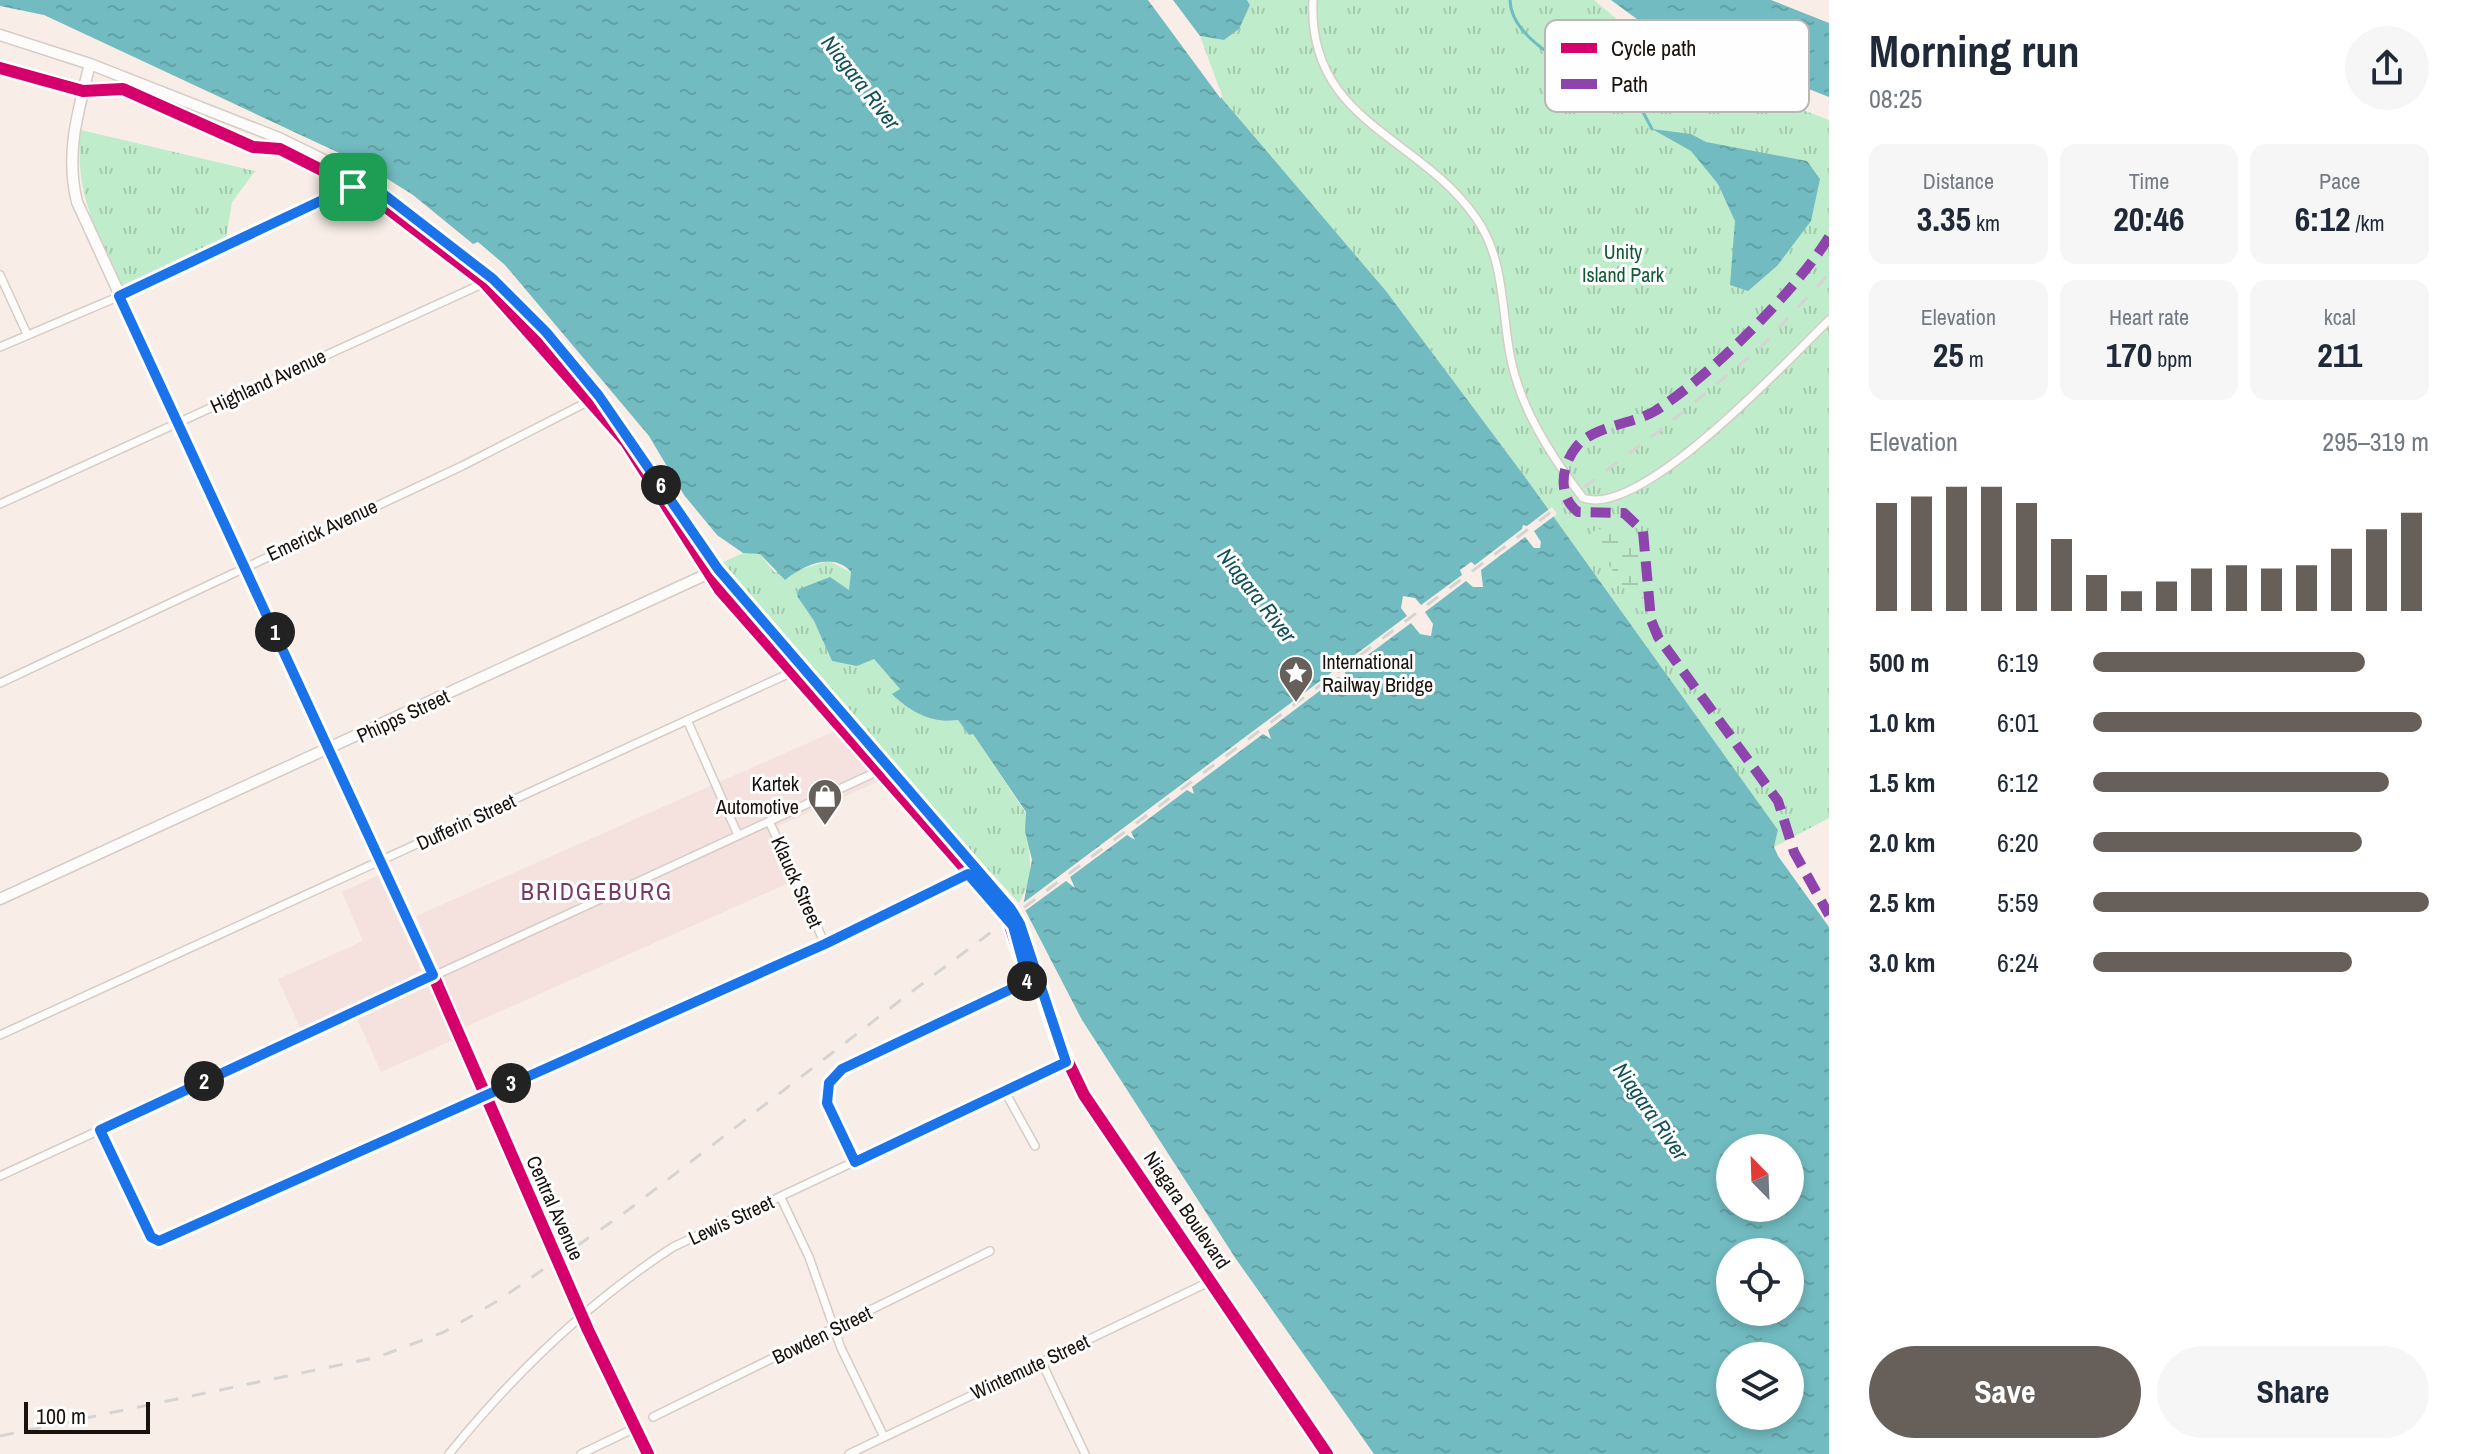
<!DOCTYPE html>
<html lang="en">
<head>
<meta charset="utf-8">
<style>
  :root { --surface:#fff; --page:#f6f6f7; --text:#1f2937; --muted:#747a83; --accent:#675f59 }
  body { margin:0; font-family:"Archivo Narrow",sans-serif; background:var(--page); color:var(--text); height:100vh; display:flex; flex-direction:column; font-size:30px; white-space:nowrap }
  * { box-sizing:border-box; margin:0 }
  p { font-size:26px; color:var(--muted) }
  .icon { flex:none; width:44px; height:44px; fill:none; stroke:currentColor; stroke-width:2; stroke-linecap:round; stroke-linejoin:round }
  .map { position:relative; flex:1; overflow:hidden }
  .sheet { display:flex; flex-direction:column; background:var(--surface); width:640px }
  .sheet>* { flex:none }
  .needle { width:52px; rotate:337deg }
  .fabs { position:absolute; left:1716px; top:1134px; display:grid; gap:16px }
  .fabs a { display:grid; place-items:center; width:88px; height:88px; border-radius:50%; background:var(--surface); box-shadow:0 4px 12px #0003; font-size:40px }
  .scale { position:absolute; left:24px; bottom:20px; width:126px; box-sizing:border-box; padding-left:8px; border:4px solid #19120d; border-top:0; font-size:22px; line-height:28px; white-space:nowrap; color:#19120d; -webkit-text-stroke:6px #fefefe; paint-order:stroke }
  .pin { position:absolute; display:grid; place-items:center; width:68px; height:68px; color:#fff; margin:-34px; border-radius:16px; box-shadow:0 4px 12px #0006 }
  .km { position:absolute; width:40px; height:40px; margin:-20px; border-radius:50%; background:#222; color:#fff; font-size:22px; line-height:40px; text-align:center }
  .round { display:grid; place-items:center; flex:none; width:84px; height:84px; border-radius:42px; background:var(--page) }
  .head { display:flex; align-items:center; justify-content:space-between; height:136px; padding:0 40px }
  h1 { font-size:44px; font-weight:800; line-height:60px }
  .stats { display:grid; grid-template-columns:repeat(3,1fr); gap:12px; height:136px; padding:8px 40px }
  .stats div { display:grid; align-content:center; border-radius:16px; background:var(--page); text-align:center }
  .stats b { font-size:34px; font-weight:800 }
  .stats small { font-size:22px; font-weight:400 }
  .stats p { font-size:22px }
  .chart { height:224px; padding:16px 40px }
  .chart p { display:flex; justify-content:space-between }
  .chart svg { width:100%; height:144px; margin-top:8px; stroke:var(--accent); stroke-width:6 }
  .cta { display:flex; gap:16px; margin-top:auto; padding:16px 40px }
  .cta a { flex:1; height:92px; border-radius:48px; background:var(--accent); color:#fff; font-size:32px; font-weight:800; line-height:92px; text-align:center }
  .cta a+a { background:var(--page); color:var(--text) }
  ul { padding:0 40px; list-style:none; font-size:26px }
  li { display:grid; grid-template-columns:128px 96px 1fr; align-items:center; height:60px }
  li i { height:20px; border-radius:10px; background:var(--accent) }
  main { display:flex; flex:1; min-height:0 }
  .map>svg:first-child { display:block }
  .commercial { fill:#f5e2de }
  .grass { fill:url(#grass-tufts) }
  .wetland { fill:url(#wetland-marsh) }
  .water { fill:url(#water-ripples); fill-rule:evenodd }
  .pier { fill:#f8eee7 }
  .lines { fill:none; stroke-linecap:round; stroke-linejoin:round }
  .stream { stroke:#72bcc1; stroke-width:3 }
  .minor-casing { stroke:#d5ccc6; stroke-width:10 }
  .secondary-casing { stroke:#d5ccc6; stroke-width:13 }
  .minor { stroke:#fefcfb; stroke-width:7 }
  .secondary { stroke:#fefcfb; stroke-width:10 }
  .rail { stroke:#d6d4d2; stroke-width:3; stroke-dasharray:14 14; stroke-linecap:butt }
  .secondary-bridge-casing { stroke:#d5ccc6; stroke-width:13; stroke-linecap:butt }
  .secondary-bridge { stroke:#fefcfb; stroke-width:10 }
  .quiet { stroke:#8e44ad; stroke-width:10; stroke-dasharray:20 10; stroke-linecap:butt }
  .cycleway-casing { stroke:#fefefe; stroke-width:17 }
  .cycleway { stroke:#d6006c; stroke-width:12 }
  .route-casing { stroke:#fff; stroke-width:16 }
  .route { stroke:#1a73e8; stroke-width:10 }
  .labels { text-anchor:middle; stroke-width:6; stroke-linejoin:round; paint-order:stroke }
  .park-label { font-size:20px; fill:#115935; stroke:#fefefe }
  .street-label { font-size:20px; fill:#19120d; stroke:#fefefe }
  .poi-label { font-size:20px; fill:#19120d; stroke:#fefefe; text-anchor:start }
  .water-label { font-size:22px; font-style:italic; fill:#125157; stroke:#fefefe }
  .quarter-label { font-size:24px; letter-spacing:2px; fill:#793b62; stroke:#fefefe }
  .key { fill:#fefefe; stroke:#b9b7b6; stroke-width:2 }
  .key-label { font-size:22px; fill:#19120d }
</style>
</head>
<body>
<main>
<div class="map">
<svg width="1829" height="1454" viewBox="0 0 1829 1454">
  <defs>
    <pattern id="grass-tufts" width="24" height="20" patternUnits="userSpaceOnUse" patternTransform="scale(2)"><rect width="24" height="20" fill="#bfecca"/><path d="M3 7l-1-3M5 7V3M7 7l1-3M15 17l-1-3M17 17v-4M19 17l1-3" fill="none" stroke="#a4c9ac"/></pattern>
    <pattern id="wetland-marsh" width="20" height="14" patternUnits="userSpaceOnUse" patternTransform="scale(2)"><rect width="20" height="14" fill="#bfecca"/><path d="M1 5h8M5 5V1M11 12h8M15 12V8" fill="none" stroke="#a4c9ac"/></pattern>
    <pattern id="water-ripples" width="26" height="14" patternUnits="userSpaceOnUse" patternTransform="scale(2)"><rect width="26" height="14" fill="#72bcc1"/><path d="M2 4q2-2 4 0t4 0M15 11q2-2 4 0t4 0" fill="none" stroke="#62a1a5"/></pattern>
  </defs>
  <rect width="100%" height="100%" fill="#f8eee7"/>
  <path class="commercial" d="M837,730L882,780L778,826L800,878L463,1028L416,916Z
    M383,873L458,1038L381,1072L354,1012L303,1035L278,979L363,941L342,892Z"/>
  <path class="grass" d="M1247,0H1594L1618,20L1621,36L1631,44L1829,120V818L1774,847L1778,830L1528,481L1386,291L1224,101L1200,36L1224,40L1238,29L1250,5Z
    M81,130L255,171L232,202L225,244L120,289C98,233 73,191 81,130Z
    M743,553L760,554L774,572L798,570L829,561L851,572L849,591L839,584L797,596L814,621L832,661L853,664L874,659L900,689L893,694C916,709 930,725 958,720L969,735L973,734L1027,815L1031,879L1019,903L914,789L719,564Z"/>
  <path class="wetland" d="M1600,529C1650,532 1641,574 1644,612L1638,610L1591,537L1592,532Z"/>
  <path class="water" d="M0,0H1150L1224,101L1386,291L1528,481L1778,830L1774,847L1778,856L1829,927V1454H1374L1236,1259L1082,1020L1023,906L1032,860L1025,831L1026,812L973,734L969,735L958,720C933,724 910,712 892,694L900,689L874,659L857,666L832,661L814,621L797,596L799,589L830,577L849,590L851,572C832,551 803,566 785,580L760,554L743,553L717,535L684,495L649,436L505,265L478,242L473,244L413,195L367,166L44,15L0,6ZM1730,1148H1790V1208H1730ZM1730,1252H1790V1312H1730ZM1730,1356H1790V1416H1730Z
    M1173,0H1247L1250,5L1239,29L1224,40L1200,36Z
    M1611,0H1771L1829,23V97L1645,25Z
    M1652,129L1691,134L1706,142L1807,161L1820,179L1811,221L1777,266L1748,291L1730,285L1735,221L1718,184L1691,151Z"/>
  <path class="pier" d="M1148,0H1155L1220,89L1221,99Z
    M1552,507L1557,514L1534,531L1541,542L1540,548H1534L1525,537L1481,570L1483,587H1473L1466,581L1425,612L1433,624L1431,636L1420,634L1411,623L1345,672L1347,681L1338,677L1268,730L1271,739L1263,734L1192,787L1194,794L1187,790L1131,832L1135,840L1127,835L1070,877L1075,888L1066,881L1022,913L1019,906L1407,616L1401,608L1403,596L1415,598L1421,605L1462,575L1460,570L1471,562L1475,565L1522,529L1523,525L1527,526Z"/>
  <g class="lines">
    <path class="stream" d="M1510,0C1511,43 1586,77 1623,88
      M1636,99L1652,129"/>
    <g class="minor-casing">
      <path id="minor" d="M1313,0C1307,122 1419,135 1476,218C1510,266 1499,329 1517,382C1530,424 1557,464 1583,498C1641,519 1787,361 1829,320
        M0,68L83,91
        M0,275L27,334
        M0,347L160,279L223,244L365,180
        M0,504L493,279
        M0,683L462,466L599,396
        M687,720L738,835
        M769,821L825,944
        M0,1035L801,668
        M1004,1090L1035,1146
        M100,1130L151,1237L159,1241L825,944L977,870
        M855,1162L827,1103L829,1083L842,1069L1037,977
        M0,1176L887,767
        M781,1198L809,1257L841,1348L884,1437
        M1041,1361L1085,1454
        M653,1417L990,1251
        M449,1454C512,1376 589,1302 673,1247L1066,1062
        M581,1454L635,1428
        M849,1454L1211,1281"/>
    </g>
    <g class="secondary-casing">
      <path id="secondary" d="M0,35L90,64L279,138L365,180L493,279L546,332L599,396L718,569L1011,909L1020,924L1058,1041L1084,1095L1327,1454
        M90,64C78,111 65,154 77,202L433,975L514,1164
        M0,899L718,569
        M588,1330L648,1454"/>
    </g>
    <use href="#minor" class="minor"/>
    <use href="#secondary" class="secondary"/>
    <path class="rail" d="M0,1436L378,1357L444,1332L499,1300L623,1214L906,996L1667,425L1761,347L1829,274"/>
    <g class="secondary-bridge-casing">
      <path id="secondary-bridge" d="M514,1164L588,1330"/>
    </g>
    <use href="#secondary-bridge" class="secondary-bridge"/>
    <path class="quiet" d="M1829,237C1795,292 1710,376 1655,411C1633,424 1594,426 1577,446C1561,465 1557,496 1578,512L1624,513L1643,531L1651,620L1658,637L1778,801L1794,852L1829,915"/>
    <g class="cycleway-casing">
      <path id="cycleway" d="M0,68L83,91L123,89L253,147L280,149L369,194L484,282L626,442L720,590L1007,916L1028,981L1037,977
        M1034,966L1058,1041L1084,1095L1327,1454
        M433,975L588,1330L648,1454"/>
    </g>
    <use href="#cycleway" class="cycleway"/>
  </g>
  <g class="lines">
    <g class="route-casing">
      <path id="route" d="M365,180L493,279L546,332L599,396L718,569L1011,909L1020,924L1066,1062L855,1162L827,1103L829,1083L842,1069L1028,981L1013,926L968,874L825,944L159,1241L151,1237L100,1130L433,975L119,296Z"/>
    </g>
    <use href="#route" class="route"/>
  </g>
  <defs>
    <g id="sight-pin" transform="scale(1.8)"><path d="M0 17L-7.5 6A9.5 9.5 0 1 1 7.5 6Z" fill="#675f59" stroke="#fefefe"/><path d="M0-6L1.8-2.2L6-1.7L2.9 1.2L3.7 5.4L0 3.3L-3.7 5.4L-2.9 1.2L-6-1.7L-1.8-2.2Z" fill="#fff"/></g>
    <g id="shop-pin" transform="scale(1.8)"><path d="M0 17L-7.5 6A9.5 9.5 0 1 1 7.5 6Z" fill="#675f59" stroke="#fefefe"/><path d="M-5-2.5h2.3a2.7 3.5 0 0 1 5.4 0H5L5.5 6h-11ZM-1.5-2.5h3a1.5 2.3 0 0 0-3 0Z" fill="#fff"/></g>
  </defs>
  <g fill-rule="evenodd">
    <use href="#sight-pin" x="1296" y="673"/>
    <use href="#shop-pin" x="825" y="796"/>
  </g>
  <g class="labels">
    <g class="park-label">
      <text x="1623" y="259">Unity<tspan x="1623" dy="23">Island Park</tspan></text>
    </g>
    <g class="street-label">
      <text transform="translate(268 381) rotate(-25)" y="7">Highland Avenue</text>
      <text transform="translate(322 530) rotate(-25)" y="7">Emerick Avenue</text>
      <text transform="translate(403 716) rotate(-25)" y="7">Phipps Street</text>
      <text transform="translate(466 822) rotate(-25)" y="7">Dufferin Street</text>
      <text transform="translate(797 882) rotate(66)" y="7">Klauck Street</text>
      <text transform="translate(555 1208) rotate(66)" y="7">Central Avenue</text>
      <text transform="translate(1187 1210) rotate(56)" y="7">Niagara Boulevard</text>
      <text transform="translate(731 1220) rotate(-25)" y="7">Lewis Street</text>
      <text transform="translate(822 1335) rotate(-26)" y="7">Bowden Street</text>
      <text transform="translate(1030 1367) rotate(-25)" y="7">Wintemute Street</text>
    </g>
    <g class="poi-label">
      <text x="1322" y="669">International<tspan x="1322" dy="23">Railway Bridge</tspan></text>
      <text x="799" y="791" text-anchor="end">Kartek<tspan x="799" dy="23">Automotive</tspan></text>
    </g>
    <g class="water-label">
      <text transform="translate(861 82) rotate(52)" y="8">Niagara River</text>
      <text transform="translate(1257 595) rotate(52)" y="8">Niagara River</text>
      <text transform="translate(1651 1111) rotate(55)" y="8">Niagara River</text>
    </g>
    <g class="quarter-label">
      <text x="597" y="900">BRIDGEBURG</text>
    </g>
  </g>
  <rect x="1545" y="20" width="264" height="92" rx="12" class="key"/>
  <rect x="1561" y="43" width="36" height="10" fill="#d6006c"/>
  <rect x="1561" y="79" width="36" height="10" fill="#8e44ad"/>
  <g class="key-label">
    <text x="1611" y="56">Cycle path</text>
    <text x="1611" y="92">Path</text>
  </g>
</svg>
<div class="fabs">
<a><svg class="needle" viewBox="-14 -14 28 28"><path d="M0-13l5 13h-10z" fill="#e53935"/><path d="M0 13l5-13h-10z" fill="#747a83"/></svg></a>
<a><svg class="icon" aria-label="locate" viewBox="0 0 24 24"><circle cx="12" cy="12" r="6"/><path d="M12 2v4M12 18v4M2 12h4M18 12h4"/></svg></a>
<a><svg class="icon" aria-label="layers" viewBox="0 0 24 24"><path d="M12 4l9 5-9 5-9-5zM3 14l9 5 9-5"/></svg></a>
</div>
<div class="scale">100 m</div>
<div class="pin" style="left:353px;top:187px;background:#1e9e55"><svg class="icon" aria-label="arrive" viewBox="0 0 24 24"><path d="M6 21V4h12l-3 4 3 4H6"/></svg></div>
<b class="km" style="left:275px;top:632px">1</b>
<b class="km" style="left:204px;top:1081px">2</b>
<b class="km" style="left:511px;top:1083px">3</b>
<b class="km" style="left:1027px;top:981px">4</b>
<b class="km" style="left:661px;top:485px">6</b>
</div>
<section class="sheet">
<div class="head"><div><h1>Morning run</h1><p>08:25</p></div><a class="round"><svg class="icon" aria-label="share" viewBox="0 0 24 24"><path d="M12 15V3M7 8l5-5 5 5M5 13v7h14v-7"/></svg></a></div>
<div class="stats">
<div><p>Distance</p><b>3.35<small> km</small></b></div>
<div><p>Time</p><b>20:46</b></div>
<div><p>Pace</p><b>6:12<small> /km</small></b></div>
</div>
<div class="stats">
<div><p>Elevation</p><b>25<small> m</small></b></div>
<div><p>Heart rate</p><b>170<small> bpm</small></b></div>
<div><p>kcal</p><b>211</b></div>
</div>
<div class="chart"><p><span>Elevation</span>295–319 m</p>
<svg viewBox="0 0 160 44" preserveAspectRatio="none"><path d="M5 44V11M15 44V9M25 44V6M35 44V6M45 44V11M55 44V22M65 44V33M75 44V38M85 44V35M95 44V31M105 44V30M115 44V31M125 44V30M135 44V25M145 44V19M155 44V14"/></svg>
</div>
<ul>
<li><b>500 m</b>6:19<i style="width:81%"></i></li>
<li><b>1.0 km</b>6:01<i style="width:98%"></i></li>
<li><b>1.5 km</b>6:12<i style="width:88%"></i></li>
<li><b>2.0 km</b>6:20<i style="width:80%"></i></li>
<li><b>2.5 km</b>5:59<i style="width:100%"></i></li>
<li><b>3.0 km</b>6:24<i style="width:77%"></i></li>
</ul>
<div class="cta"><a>Save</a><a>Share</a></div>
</section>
</main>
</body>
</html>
